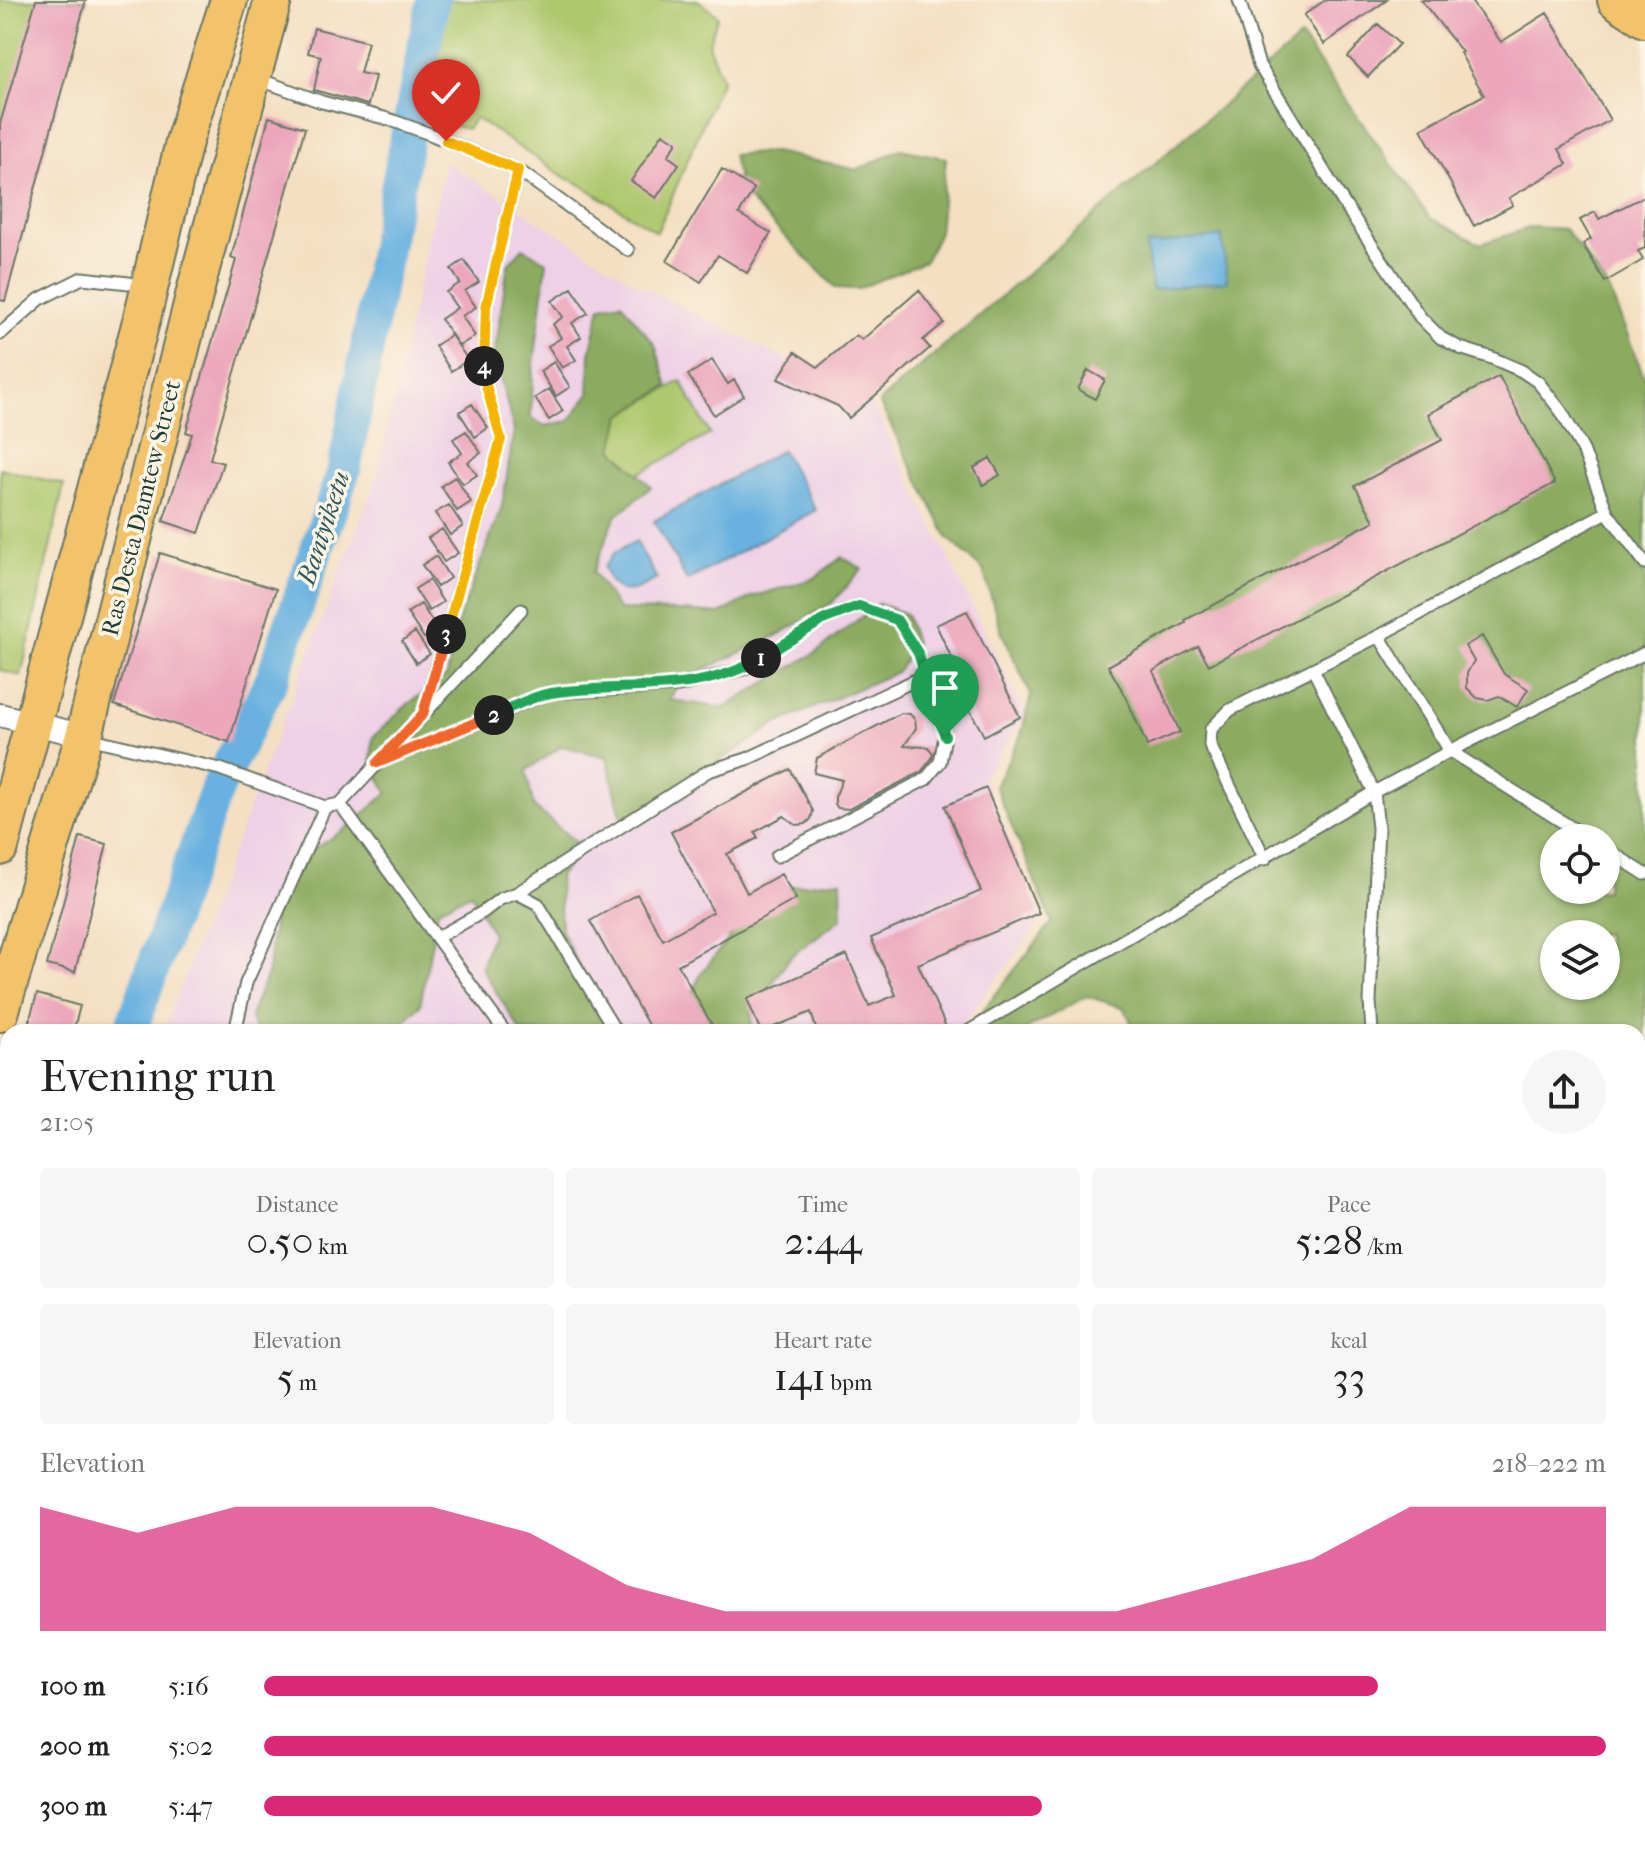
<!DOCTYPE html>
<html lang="en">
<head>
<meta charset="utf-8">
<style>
  :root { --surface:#fff; --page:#f6f6f6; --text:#222; --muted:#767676; --accent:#db2777 }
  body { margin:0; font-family:"IM FELL French Canon",serif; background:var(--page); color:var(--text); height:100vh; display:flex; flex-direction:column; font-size:30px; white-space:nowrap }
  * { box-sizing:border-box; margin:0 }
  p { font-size:26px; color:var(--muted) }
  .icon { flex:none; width:44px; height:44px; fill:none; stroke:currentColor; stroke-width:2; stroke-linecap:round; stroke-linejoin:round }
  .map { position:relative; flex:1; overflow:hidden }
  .side { position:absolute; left:0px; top:1024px; width:1646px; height:830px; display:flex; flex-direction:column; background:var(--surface); border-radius:24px 24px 0 0; box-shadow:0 2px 6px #0004 }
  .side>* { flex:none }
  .tools { position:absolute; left:1540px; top:824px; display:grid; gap:16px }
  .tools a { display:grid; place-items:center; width:80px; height:80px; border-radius:50%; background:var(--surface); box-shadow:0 2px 6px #0004; font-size:40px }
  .pin { position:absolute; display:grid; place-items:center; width:68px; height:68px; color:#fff; margin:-82px -34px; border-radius:50% 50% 50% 0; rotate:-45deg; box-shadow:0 0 8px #0007 }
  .pin .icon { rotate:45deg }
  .km { position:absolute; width:40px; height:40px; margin:-20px; border-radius:50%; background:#222; color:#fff; font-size:22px; line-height:40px; text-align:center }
  .round { display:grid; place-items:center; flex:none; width:84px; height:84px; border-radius:42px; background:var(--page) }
  .head { display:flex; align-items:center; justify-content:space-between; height:136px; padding:0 40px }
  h1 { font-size:44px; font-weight:600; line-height:60px }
  .stats { display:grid; grid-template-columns:repeat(3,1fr); gap:12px; height:136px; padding:8px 40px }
  .stats div { display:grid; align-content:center; border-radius:8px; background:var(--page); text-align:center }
  .stats b { font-size:40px; font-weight:600 }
  .stats small { font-size:22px; font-weight:400 }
  .stats p { font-size:22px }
  .chart { height:224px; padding:16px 40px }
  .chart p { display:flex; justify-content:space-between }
  .chart svg { width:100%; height:144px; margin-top:8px; fill:var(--accent); opacity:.7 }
  ul { padding:0 40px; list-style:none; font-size:26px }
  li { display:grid; grid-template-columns:128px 96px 1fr; align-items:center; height:60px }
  li i { height:20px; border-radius:10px; background:var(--accent) }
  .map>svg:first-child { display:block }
  .built { fill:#efd0e6 }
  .green { fill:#afc86e; stroke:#678251; stroke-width:2 }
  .forest { fill:#8bac61; stroke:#55744a; stroke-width:2; fill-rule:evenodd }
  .water { fill:#68b1e0; stroke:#44778a; stroke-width:2 }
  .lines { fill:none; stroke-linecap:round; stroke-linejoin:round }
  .river { stroke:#68b1e0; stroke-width:34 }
  .building { fill:#eca7bd }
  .service-casing { stroke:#6a7666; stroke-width:15 }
  .minor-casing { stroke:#6a7666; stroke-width:26 }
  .primary-casing { stroke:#6a7666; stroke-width:40 }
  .service { stroke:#fff; stroke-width:11 }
  .minor { stroke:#fff; stroke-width:22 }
  .primary { stroke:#f2c36a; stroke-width:36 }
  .tram { stroke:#1f3d34; stroke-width:2 }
  .split-1-casing { stroke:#fff; stroke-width:16 }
  .split-2-casing { stroke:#fff; stroke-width:16 }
  .split-3-casing { stroke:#fff; stroke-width:16 }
  .split-4-casing { stroke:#fff; stroke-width:16 }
  .split-5-casing { stroke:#fff; stroke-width:16 }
  .split-1 { stroke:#22a559; stroke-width:10 }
  .split-2 { stroke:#22a559; stroke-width:10 }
  .split-3 { stroke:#f0652b; stroke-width:10 }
  .split-4 { stroke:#f5b400; stroke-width:10 }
  .split-5 { stroke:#f5b400; stroke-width:10 }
  .labels { text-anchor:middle; stroke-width:7; stroke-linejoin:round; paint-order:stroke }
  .street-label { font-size:24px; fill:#1f3d34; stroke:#fcf5e5 }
  .water-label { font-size:26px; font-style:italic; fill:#315a5f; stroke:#fcf5e5 }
</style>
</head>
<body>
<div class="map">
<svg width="1645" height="1853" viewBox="0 0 1645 1853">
  <rect width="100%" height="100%" fill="#fcf5e5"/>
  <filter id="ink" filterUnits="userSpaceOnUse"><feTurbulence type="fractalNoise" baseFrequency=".0125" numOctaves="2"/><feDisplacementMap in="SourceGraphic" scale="16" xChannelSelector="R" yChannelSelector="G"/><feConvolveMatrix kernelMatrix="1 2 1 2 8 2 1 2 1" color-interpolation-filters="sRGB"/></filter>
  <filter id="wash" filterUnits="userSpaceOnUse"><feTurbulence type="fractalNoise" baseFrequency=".006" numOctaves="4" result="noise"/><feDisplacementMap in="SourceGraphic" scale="32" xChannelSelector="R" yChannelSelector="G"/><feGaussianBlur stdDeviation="1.8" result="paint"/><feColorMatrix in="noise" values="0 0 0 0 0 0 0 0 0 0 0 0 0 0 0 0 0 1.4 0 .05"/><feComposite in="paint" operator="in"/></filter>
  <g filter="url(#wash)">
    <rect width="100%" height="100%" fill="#f4dfc2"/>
    <path class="built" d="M445,162L639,285L872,403L1026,715L983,778L1043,918L957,1032H163L377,477Z"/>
    <path class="green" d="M0,0H86L0,297Z
      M448,0H698L718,16L708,45L722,79L657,232L571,179L569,180L475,118L467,129L428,119Z
      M681,381L710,434L611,489L581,437Z
      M0,468L64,485L21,676L0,670Z
      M1645,1256V1496L1638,1500V1259Z"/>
    <path class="forest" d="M1301,37L1430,218L1480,244L1532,227L1565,229L1608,287L1645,379V1204L1638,1209V1032H1136L1124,1008L1087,996L1022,1032H966L1052,922L995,786L1021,735L1031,695L1001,631L983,570L948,538L879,402ZM1554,838H1606V890H1554ZM1554,934H1606V986H1554Z
      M900,149L946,158L939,232L925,261L858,289L836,288L742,193L732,155L774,152L858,170Z
      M523,248L547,262L533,372L531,418L545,426L569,421L589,394L590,353L601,306L621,302L655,345L668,386L621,416L613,449L651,487L615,517L593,572L619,610L682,611L720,614L751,597L813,579L842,557L862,569L831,604L780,634L679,681L670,700L724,708L818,651L878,604L906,614L915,643L897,672L778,723L721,760L674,796L651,818L622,820L607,757L562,746L526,771L534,807L583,848L559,876L561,931L594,996L608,1032H521L481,967L492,933L471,893L438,909L420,1006L393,1032H256L250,1016L268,972L275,903L302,856L344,830L388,793L371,763L373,737L409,703L447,676L455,630L502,506L514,431L494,354L508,265Z
      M841,880L842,918L791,956L751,1014L753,1032H696L685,1013L700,975L740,924L792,886Z"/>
    <path class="water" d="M1222,236L1227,281L1152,290L1146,245Z
      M782,450L816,510L687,581L654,521Z
      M636,541L657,579L635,590L621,591L610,582L604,567L614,553Z"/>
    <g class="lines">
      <path class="river" d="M130,1032L218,786L272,679L344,470L433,0
        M963,1853L964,1846"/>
    </g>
    <g id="blocks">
      <path class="building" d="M36,0H86L5,301L0,300V124Z
        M1325,0H1387L1324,44L1304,15Z
        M1421,0H1470L1501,42L1547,13L1610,120L1559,149L1567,164L1509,198L1513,205L1474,226L1421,129L1484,95L1460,53L1462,52Z
        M1378,24L1399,44L1368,77L1348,57Z
        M314,28L368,42L360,73L375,76L368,105L314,90L321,56L308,53Z
        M269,117L305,128L210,459L223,463L199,533L163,521L192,434L186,432L236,260L231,258Z
        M663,133L677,142L668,156L679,164L656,198L631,181Z
        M722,169L754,189L739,214L771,233L747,273L718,255L701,282L667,261Z
        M1645,196V248L1638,251L1643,260L1605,282L1583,244L1591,239L1580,220L1595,212L1599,219Z
        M464,260L479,282L465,291L476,307L462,316L475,336L459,346L441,319L457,308L446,292L460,283L451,269Z
        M572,288L588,313L572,323L581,337L567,346L576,360L562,368L548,346L561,338L553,324L563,317L552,301Z
        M919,290L944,323L923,340L930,348L849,418L838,406L778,379L795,352L818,367L856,335L862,340Z
        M451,335L468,360L451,371L435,346Z
        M712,360L728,384L734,380L744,396L714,415L688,375Z
        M554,362L570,387L556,396L540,371Z
        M1088,370L1105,380L1095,399L1078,389Z
        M1499,376L1555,483L1209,665L1198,646L1153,671L1180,732L1147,746L1126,697L1108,666L1186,623L1185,620L1374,521L1355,486L1442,440L1428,414Z
        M549,389L563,411L549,420L535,398Z
        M472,404L488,428L475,437L459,412Z
        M466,431L481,453L468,462L477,475L463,484L448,462L462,453L453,439Z
        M990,458L1000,475L983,485L974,468Z
        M455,477L471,502L457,511L441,486Z
        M449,505L463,526L450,535L435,513Z
        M442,529L458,553L444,562L428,538Z
        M160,553L276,589L229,742L114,705Z
        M436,556L450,578L437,587L422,565Z
        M429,580L443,602L429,611L415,589Z
        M421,604L437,629L424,638L407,613Z
        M967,611L1020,717L984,736L952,677L959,673L936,625Z
        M415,632L430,654L416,663L402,641Z
        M1482,636L1504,674L1528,689L1517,707L1499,696L1488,700L1477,698L1467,688V673L1474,661L1465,646Z
        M901,713L910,714L915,720L916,728L904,746L928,747L933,753L932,758L921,772L849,809L838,808L835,804V797L842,780L814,773L817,758Z
        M790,769L813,811L811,819L806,824L796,825L784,816L755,832L758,838L727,854L747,893L781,874L796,899L678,965L716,1032H652L590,921L637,894L663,940L713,912L671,832Z
        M986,788L1039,913L918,964L946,1027L933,1032H817L811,1012L761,1032L747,999L847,955L869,1006L896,995L871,938L981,891L945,806Z
        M80,837L107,844L75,972L47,965Z
        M37,994L80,1006L73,1032H26Z"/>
    </g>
  </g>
  <g filter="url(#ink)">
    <use href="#blocks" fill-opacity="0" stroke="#6a7666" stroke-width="2"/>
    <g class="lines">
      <g class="service-casing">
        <path id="service" d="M1239,0L1259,65L1343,202L1420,317L1441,338L1460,348L1492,358L1522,371L1538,382L1561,411L1583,450L1607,512
          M255,78L322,102L388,119L430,134L518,170L628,250
          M0,334L40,299L82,278L129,283L144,287
          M1379,636L1450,751L1588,838
          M1313,669L1374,792L1378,828L1370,1001L1372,1032
          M423,714L501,439L484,378L486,307L518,170
          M88,738L220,769L325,807L340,804L505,1032
          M377,763L548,693L679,686L743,669L825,619L859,606L897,620L918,653L945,736L940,762L926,779L777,856
          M340,804L521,610
          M1606,849L1645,874
          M1265,859L1210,745L1211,729L1230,710L1379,636L1607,512L1645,563
          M517,893L708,771L747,759L924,676
          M438,937L483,912L500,899L517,893L538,904L616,1032
          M969,1031L1374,792L1450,751L1645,653
          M235,1032L246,983L325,807
          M1638,1128L1645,1123
          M1638,1687L1645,1696
          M1638,1767L1645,1773
          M1228,1846L1230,1853
          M1416,1853L1417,1846"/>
      </g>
      <g class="minor-casing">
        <path id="minor" d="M0,715L84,736
          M875,1846L876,1853"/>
      </g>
      <g class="primary-casing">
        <path id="primary" d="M1616,0L1645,19
          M0,847L143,314L184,142L229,0
          M0,1013L84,736L197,284L273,0
          M1638,1234L1645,1231
          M0,1342L8,1361
          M0,1478L8,1496
          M1638,1521L1645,1518
          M164,1846L167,1853
          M224,1846L227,1853
          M636,1853L650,1846
          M703,1853L717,1846"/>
      </g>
      <use href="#service" class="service"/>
      <use href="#minor" class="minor"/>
      <use href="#primary" class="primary"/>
      <path class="tram" d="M0,1237L8,1256
        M0,1275L8,1294
        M243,1846L246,1853
        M256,1846L259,1853"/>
    </g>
  </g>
  <g class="lines" filter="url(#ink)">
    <g class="split-1-casing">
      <path id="split-1" d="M761,658L825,619L859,606L897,620L918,653L945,736"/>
    </g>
    <g class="split-2-casing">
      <path id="split-2" d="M494,715C511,708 532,696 551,693C622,682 697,697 761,658"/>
    </g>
    <g class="split-3-casing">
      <path id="split-3" d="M446,634L423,714L377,763L494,715"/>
    </g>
    <g class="split-4-casing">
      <path id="split-4" d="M446,634L501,439L484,378V366"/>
    </g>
    <g class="split-5-casing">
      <path id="split-5" d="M446,141L518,170L486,307L484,366"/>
    </g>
    <use href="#split-1" class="split-1"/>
    <use href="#split-2" class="split-2"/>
    <use href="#split-3" class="split-3"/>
    <use href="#split-4" class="split-4"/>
    <use href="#split-5" class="split-5"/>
  </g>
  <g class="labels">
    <g class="street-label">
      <text transform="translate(141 508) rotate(-76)" y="8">Ras Desta Damtew Street</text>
    </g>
    <g class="water-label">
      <text transform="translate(323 528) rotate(-72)" y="9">Bantyiketu</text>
    </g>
  </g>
</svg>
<div class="tools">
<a><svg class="icon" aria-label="locate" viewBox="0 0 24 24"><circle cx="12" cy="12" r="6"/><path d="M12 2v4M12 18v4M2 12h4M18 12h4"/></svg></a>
<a><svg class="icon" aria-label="layers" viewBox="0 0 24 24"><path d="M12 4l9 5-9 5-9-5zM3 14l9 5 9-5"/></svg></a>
</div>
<div class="pin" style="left:945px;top:736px;background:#1e9e55"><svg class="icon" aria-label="arrive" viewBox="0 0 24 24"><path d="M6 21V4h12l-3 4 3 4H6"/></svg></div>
<div class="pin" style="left:446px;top:141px;background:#d93025"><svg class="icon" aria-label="check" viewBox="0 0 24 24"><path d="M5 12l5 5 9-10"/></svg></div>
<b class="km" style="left:761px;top:658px">1</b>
<b class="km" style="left:494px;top:715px">2</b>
<b class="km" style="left:446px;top:634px">3</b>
<b class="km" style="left:484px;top:366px">4</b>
<section class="side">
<div class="head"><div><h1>Evening run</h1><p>21:05</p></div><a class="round"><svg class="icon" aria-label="share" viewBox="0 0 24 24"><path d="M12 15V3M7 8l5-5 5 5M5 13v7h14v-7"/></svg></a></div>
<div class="stats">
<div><p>Distance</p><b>0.50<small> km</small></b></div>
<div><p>Time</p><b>2:44</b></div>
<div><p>Pace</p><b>5:28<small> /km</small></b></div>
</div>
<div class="stats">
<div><p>Elevation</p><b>5<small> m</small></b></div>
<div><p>Heart rate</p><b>141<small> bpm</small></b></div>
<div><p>kcal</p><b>33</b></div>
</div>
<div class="chart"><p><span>Elevation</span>218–222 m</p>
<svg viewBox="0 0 160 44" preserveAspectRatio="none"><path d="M0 44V6L10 14L20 6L30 6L40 6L50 14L60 30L70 38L80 38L90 38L100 38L110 38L120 30L130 22L140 6L150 6L160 6V44z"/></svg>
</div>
<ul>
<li><b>100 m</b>5:16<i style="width:83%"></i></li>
<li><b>200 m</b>5:02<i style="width:100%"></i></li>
<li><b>300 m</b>5:47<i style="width:58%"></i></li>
</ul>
</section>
</div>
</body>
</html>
